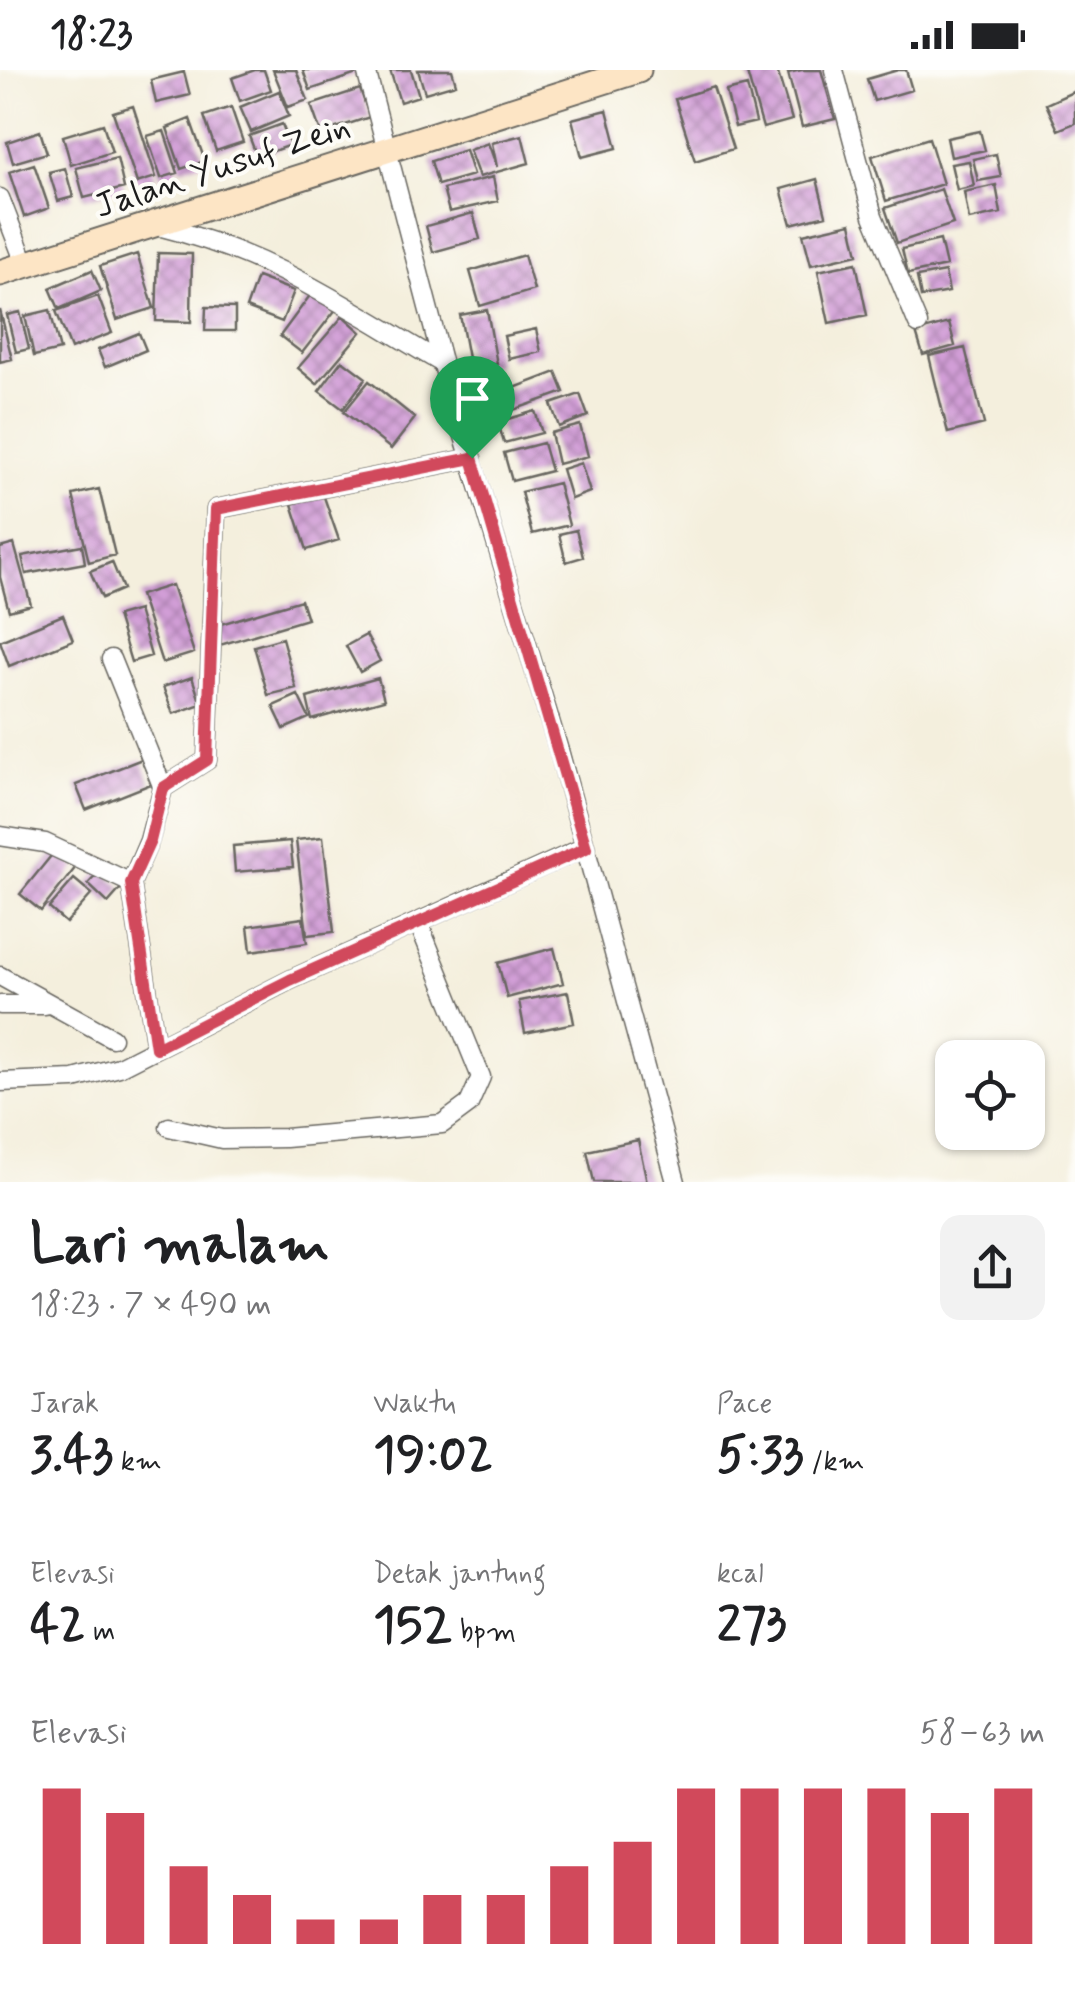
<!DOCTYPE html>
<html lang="id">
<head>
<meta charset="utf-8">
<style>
  :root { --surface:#fff; --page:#f2f2f2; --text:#202124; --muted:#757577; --accent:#d1495b }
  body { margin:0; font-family:Mynerve,sans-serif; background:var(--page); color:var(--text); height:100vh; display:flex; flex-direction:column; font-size:38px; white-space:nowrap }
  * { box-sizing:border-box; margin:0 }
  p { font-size:32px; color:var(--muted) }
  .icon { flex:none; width:55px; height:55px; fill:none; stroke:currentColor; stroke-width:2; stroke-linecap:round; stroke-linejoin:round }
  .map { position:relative; height:1112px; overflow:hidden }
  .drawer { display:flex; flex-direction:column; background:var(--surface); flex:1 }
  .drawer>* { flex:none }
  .controls { position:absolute; left:935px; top:970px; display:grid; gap:20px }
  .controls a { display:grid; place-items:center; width:110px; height:110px; border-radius:20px; background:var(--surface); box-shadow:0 2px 8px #0004; font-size:50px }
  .pin { position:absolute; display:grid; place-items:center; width:85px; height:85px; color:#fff; margin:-102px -42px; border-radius:50% 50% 50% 0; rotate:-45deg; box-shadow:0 0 10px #0007 }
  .pin .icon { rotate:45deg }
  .round { display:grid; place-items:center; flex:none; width:105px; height:105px; border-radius:20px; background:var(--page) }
  .head { display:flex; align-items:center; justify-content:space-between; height:170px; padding:0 30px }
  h1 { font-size:55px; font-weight:700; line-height:75px }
  .metrics { display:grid; grid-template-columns:repeat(3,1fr); gap:15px; height:170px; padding:10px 30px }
  .metrics div { display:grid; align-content:center }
  .metrics b { font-size:50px; font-weight:700 }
  .metrics small { font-size:28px; font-weight:400 }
  .metrics p { font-size:28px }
  .chart { height:280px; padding:20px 30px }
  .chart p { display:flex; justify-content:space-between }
  .chart svg { width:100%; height:180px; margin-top:10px; stroke:var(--accent); stroke-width:6 }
  .status { display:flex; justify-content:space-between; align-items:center; height:70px; padding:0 50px; background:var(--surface); direction:ltr }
  .status svg { height:28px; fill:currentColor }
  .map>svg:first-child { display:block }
  .building { fill:url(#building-cross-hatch) }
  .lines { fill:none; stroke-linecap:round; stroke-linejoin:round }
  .street-casing { stroke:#686660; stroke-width:21 }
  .secondary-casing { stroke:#686660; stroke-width:29 }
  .street { stroke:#fff; stroke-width:18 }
  .secondary { stroke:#fde5c5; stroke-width:25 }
  .route-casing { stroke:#fff; stroke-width:20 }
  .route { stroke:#d1495b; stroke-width:12 }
  .labels { text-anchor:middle; stroke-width:8; stroke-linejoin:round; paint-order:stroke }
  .street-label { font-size:35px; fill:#1c1c1c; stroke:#fdfcf7 }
</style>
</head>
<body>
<div class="status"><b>18:23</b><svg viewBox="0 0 49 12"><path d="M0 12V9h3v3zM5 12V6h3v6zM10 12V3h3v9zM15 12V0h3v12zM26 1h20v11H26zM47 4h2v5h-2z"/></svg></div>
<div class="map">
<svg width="1075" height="1112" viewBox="0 0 1075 1112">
  <defs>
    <pattern id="building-cross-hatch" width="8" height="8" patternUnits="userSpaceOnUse" patternTransform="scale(2.5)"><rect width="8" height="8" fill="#d29ed7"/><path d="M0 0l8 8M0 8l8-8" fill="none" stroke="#aa80ae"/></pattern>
  </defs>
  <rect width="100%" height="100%" fill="#fdfcf7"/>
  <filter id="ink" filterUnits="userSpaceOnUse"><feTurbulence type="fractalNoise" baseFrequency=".01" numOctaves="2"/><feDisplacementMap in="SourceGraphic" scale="20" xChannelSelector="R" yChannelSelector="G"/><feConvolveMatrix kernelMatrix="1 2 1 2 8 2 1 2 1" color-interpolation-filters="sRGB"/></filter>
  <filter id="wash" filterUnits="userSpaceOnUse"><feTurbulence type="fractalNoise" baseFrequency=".0048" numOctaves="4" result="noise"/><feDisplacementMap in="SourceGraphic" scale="40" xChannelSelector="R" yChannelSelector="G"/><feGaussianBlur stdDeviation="2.25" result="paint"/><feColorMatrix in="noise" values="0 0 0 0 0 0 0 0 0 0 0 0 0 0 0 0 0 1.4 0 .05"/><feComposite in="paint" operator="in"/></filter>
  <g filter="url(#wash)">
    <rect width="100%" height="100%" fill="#f4efdd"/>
    <g id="blocks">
      <path class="building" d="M255,0H264L271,20L240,31L232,8Z
        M273,0H296L308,30L288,37Z
        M303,0H356L357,4L310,20Z
        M390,0H411L419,26L400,32Z
        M418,0H452L456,14L425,23Z
        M756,0H777L792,50L763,58L747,3Z
        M802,0H821L835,49L802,57L788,3Z
        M898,0H906L912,20L874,31L867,9Z
        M184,2L190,25L156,33L151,10Z
        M747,16L756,52L735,57L726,21Z
        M713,17L733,79L695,91L675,29Z
        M360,19L370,47L321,63L311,35Z
        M279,21L289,46L251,62L240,37Z
        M1075,21V53L1058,60L1046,34Z
        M133,36L156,107L137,113L113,42Z
        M231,37L243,72L216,81L204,46Z
        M607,40L617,78L582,87L572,49Z
        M190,49L205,91L181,99L167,58Z
        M103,54L112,82L71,95L63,66Z
        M282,54L290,75L257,87L249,66Z
        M40,61L47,83L13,93L7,72Z
        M164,61L178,103L161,108L147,66Z
        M980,61L985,80L951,87L947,68Z
        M522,65L529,93L479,107L469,80L488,73L497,97L492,73Z
        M929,68L943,114L886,131L872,86Z
        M465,80L473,105L438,115L431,91Z
        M996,84L1001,107L978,111L973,89Z
        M117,88L124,118L84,128L76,98Z
        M969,91L974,116L957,120L951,94Z
        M34,94L49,138L24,147L9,102Z
        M65,98L73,127L58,131L49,102Z
        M493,107L498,131L449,142L443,119Z
        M817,109L826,145L791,154L781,119Z
        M996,115L1001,143L969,150L964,122Z
        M941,119L953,154L897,173L885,138Z
        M473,143L480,169L433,182L426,156Z
        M851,153L858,184L811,195L803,164Z
        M940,170L946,196L908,204L902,179Z
        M158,183L192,184L191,252L156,251Z
        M137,184L154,238L117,250L100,196Z
        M524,185L534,220L480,236L470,201Z
        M856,193L867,245L829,253L818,201Z
        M92,200L101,221L59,239L50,218Z
        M945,202L949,222L921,227L917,207Z
        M257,207L294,221L282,252L246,238Z
        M314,220L337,238L302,283L280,266Z
        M98,226L112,263L71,279L56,241Z
        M206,237L235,238V261H205Z
        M0,240L12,289L0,292Z
        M50,240L60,280L34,286L25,246Z
        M487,240L497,294L470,299L460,245Z
        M20,242L29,279L16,282L7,245Z
        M343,246L361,262L317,314L298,298Z
        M949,253L955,276L923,285L916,262Z
        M536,259L541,282L509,289L504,266Z
        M139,263L146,280L105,297L98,280Z
        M965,278L984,354L948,363L929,286Z
        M342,290L366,308L343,339L319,321Z
        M556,302L564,322L508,342L501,323Z
        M369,311L415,348L391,379L344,342Z
        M580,324L588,346L559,357L551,334Z
        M535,341L542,363L504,373L498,352Z
        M580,355L588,386L558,394L551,363Z
        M543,373L551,401L512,411L504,383Z
        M581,393L590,422L571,429L562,399Z
        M558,413L569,455L532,464L521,422Z
        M99,419L115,485L89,492L73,425Z
        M323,424L339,470L307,480L292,434Z
        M576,460L583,487L566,492L559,464Z
        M14,474L31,535L9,541L0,507V478Z
        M82,475L85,493L26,504L22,486Z
        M112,492L123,519L102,528L90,501Z
        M172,515L194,583L162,593L140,525Z
        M301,530L307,549L220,575L214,556Z
        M138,540L151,586L131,592L117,546Z
        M63,545L73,570L9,596L0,571Z
        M366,565L380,591L360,602L346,576Z
        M282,568L296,618L268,625L254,576Z
        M192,607L201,634L173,644L163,617Z
        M378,608L384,630L312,650L307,628Z
        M298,625L309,648L284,659L273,636Z
        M142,689L151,714L86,740L76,715Z
        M323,767L334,862L307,865L296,770Z
        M290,771L293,797L235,802L233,776Z
        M55,781L76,797L41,841L20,824Z
        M102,799L122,817L108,833L88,814Z
        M74,809L92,824L66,853L49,838Z
        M303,848L307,873L251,881L248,856Z
        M554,878L563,913L507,928L498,893Z
        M568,922L574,953L525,963L519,931Z
        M638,1070L647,1112H594L587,1081Z"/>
    </g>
  </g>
  <g filter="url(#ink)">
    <use href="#blocks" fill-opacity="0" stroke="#686660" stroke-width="2.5"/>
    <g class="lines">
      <g class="street-casing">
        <path id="street" d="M366,0L447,310L560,684L676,1112
          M834,0L873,146L918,254
          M0,128L25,193
          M158,156C272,184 344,236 442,293
          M454,336L495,325
          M111,589L163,718L149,771L131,813L156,978
          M163,718L207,690L216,439L472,388
          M0,766L45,773L131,813
          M0,906L112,968
          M0,935H45
          M0,1012L74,1009L119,997L290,910L585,777
          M169,1057L222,1069L285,1068L442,1054L469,1034L481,1007L418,852"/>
      </g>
      <g class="secondary-casing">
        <path id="secondary" d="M0,203L638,0"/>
      </g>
      <use href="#street" class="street"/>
      <use href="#secondary" class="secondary"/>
    </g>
  </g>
  <g class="lines" filter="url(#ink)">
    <g class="route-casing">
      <path id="route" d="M472,388L586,778L290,910L156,978L131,813L150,771L163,718L207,690L216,439Z"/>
    </g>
    <use href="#route" class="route"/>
  </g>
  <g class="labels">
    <g class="street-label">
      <text transform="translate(222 95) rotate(-18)" y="12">Jalan Yusuf Zein</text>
    </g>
  </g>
</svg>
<div class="controls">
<a><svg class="icon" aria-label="locate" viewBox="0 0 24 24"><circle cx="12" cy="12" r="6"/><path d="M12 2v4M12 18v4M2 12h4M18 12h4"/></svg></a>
</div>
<div class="pin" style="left:472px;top:388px;background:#1e9e55"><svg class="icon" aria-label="arrive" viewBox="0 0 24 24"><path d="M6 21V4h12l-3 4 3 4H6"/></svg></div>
</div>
<section class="drawer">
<div class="head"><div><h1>Lari malam</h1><p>18:23 · 7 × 490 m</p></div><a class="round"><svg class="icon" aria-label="share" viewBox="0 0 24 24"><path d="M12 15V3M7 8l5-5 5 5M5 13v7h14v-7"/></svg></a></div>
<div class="metrics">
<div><p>Jarak</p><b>3.43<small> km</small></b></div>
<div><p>Waktu</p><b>19:02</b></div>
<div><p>Pace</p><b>5:33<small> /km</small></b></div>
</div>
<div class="metrics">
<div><p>Elevasi</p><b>42<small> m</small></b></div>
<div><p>Detak jantung</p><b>152<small> bpm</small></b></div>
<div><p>kcal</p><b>273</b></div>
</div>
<div class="chart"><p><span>Elevasi</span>58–63 m</p>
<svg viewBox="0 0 160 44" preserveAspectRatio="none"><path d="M5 44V6M15 44V12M25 44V25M35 44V32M45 44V38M55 44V38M65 44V32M75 44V32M85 44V25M95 44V19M105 44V6M115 44V6M125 44V6M135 44V6M145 44V12M155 44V6"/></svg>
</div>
</section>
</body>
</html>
